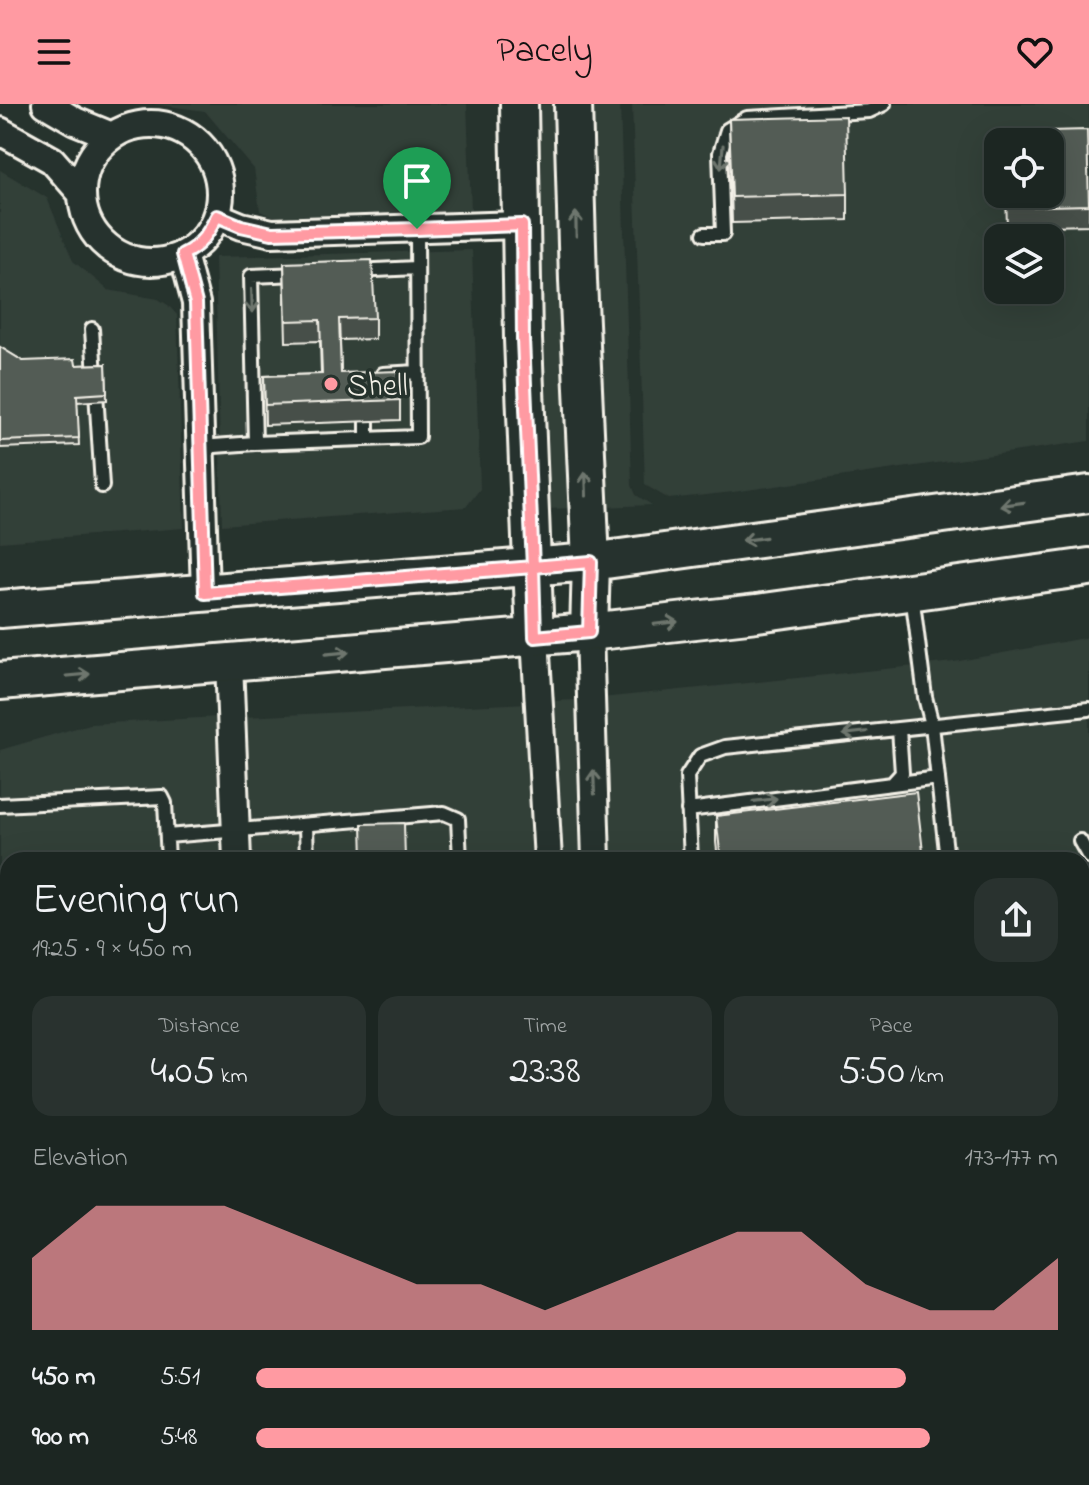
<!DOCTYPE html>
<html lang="en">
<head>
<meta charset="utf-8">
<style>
  :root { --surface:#1c2622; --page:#29322f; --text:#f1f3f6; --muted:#a0a5a5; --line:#3a4340; --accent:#ff9aa2 }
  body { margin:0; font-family:"Indie Flower",sans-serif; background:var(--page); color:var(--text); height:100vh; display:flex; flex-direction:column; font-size:30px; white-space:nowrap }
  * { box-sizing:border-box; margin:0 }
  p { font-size:26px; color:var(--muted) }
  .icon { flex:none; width:44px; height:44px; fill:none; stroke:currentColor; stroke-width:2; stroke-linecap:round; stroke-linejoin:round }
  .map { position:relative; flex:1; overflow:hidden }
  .sheet { position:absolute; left:0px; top:748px; width:1090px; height:634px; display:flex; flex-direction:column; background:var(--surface); border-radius:24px 24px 0 0; box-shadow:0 8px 32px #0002,0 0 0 2px var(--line) }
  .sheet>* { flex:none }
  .controls { position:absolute; left:984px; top:24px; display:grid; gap:16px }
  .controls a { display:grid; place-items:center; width:80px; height:80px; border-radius:16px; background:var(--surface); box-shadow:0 8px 32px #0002,0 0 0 2px var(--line); font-size:40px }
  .pin { position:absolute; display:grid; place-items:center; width:68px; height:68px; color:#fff; margin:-82px -34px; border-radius:50% 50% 50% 0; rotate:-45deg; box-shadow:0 0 8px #0007 }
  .pin .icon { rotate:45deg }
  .round { display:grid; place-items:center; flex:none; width:84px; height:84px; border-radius:24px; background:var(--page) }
  .head { display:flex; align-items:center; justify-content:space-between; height:136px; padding:0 32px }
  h1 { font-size:44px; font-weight:600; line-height:60px }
  .stats { display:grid; grid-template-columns:repeat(3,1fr); gap:12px; height:136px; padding:8px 32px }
  .stats div { display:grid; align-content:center; border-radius:20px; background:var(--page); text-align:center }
  .stats b { font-size:40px; font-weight:600 }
  .stats small { font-size:22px; font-weight:400 }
  .stats p { font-size:22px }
  .chart { height:224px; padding:16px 32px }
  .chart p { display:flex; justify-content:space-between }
  .chart svg { width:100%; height:144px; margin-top:8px; fill:var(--accent); opacity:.7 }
  ul { padding:0 32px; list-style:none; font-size:26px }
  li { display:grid; grid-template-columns:128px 96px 1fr; align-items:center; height:60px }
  li i { height:20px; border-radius:10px; background:var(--accent) }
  header { display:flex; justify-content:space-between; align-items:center; height:104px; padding:0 32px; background:var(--accent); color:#111; font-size:36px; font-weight:600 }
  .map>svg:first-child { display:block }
  .built { fill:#333f39; fill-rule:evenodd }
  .green { fill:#414b45; stroke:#9a9e96; stroke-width:2 }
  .water { fill:#676f68; stroke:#9fa39b; stroke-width:2 }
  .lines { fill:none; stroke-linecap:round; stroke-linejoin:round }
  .lane-casing { stroke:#f4f1e8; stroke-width:18 }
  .street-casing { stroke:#f4f1e8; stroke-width:32 }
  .secondary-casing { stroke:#f4f1e8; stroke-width:42 }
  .lane { stroke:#26332d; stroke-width:12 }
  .street { stroke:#26332d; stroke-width:26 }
  .secondary { stroke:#26332d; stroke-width:36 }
  .wall { fill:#474f49; stroke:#f4f1e8; stroke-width:2 }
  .shaded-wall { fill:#39403c; stroke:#f4f1e8; stroke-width:2 }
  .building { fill:#525c55; stroke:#f4f1e8; stroke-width:2 }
  .oneway { stroke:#6e766e }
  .route-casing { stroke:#fff; stroke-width:16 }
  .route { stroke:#ff9aa2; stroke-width:10 }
  .poi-dot { fill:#ff9aa2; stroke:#26332d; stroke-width:3 }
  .labels { text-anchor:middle; stroke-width:7; stroke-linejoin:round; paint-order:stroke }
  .poi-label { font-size:32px; fill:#f4f1e8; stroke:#26332d; text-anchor:start }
</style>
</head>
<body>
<header><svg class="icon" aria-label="menu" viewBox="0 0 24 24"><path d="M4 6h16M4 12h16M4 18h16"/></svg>Pacely<svg class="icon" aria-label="heart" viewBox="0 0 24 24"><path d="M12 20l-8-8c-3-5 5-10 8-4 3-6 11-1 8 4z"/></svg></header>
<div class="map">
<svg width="1089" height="1381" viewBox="0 0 1089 1381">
  <rect width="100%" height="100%" fill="#26332d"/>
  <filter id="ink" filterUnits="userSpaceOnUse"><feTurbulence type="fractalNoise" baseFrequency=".0125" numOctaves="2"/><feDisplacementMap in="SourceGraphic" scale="16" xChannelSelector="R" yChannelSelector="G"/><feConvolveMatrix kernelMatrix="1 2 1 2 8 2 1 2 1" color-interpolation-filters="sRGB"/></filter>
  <g filter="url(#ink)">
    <path class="built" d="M153,0H467L471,106L278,115L260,107L254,65L205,7Z
      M531,0H561L575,404L543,405Z
      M586,0H620L632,381L636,391L652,401L600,403Z
      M632,0H1089V337L733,388L669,395L645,381ZM998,38H1050V90H998ZM998,134H1050V186H998Z
      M0,66L47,94L73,157L108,186L158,195L168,201L177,211L184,424L0,438Z
      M472,146L480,385L466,403L222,421L215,153Z
      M1089,533V879L1082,881V756H608L601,594L954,558Z
      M576,596L583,756H560L553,597Z
      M528,599L535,756H249L243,613Z
      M218,613L225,756H8V1019H0V646L90,620Z"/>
    <path class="green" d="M1089,903V942L1082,943V904Z"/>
    <path class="water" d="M1082,1340H1089V1381H970L975,1374H1082Z"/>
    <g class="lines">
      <g class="lane-casing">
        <path id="lane" d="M704,130H723L720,49L727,26L747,14L869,7L884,0
          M356,167L416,164
          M298,170L251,172L255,339L418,333L417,125
          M92,225L102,382
          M383,270L417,268
          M367,317V335
          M201,343L255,339
          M912,490L925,593L932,621L947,756
          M892,680L938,674
          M0,701L162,693L165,699L168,756
          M688,706L892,680L902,669L899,625
          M306,722L307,756
          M167,732L444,709L458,715L460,756
          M1080,737L1089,753
          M691,756L687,672L700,652L725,643L1089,605
          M0,795L8,798
          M1082,800L1089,799
          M0,1328L8,1334
          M60,1374L70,1381"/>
      </g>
      <g class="street-casing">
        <path id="street" d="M46,0L75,17L112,32
          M82 89a69 69 0 1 1 138 0a69 69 0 1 1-138 0Z
          M0,27L52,56L81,89
          M217,112L241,122L272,129L522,121
          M183,150L196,199L205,489
          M589,528L596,756
          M535,533L548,756
          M229,558L237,756
          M0,1033H8
          M0,1076H8
          M1082,1098H1089
          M666,1374L668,1381
          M744,1381L746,1374"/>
      </g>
      <g class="secondary-casing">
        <path id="secondary" d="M519,0L523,235L535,533
          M573,0L578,176L591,458L589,528
          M0,505L591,458L1089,390
          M0,577L589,528L757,509L1089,463"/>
      </g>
      <use href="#lane" class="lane"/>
      <use href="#street" class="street"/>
      <use href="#secondary" class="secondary"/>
    </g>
    <path class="wall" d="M729,15L848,90V116L732,119Z
      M1006,90L1089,96V121L1007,123Z
      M284,159L375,214V235L340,236L341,269L400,296V316L265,321L264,272L321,270L320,237L286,238Z
      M0,243L23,257L76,261L106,260L107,296L77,298L79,341L0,344Z
      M716,712L924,756H718L716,738Z
      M0,829L4,879V893H0Z
      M1089,949V1059L1082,1060V950Z
      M1088,1109H1089V1158L1088,1136Z
      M369,1374H504V1381H363L369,1377Z
      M765,1374H849V1381H761Z"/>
    <path class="shaded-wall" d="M843,1374H849V1381H841Z"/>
    <path class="building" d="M846,12L848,90L732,93L729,15Z
      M1087,26L1089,101L1007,103V90H1050V38H1005V28Z
      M372,156L375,214L339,215L341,269L398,267L400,296L265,301L264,272L322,270L320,216L286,217L284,159Z
      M0,243L23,257L75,255L76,261L106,260L107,289L77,291L79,334L0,337Z
      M916,688L924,756H721L716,712Z
      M404,719L405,756H363L362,720Z
      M0,829H2L4,879H0Z
      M1089,949V1033H1082V950Z
      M370,1374H504V1375L500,1376V1381H363V1378L370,1377Z
      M765,1374H831L828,1381H761Z"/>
    <defs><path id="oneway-shaft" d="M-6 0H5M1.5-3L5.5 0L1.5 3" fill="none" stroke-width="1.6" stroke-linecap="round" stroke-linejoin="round" transform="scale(2)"/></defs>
    <g class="oneway">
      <use href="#oneway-shaft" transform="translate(722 53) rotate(95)"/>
      <use href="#oneway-shaft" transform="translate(576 120) rotate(-91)"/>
      <use href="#oneway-shaft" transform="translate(252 197) rotate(88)"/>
      <use href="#oneway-shaft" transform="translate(586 380) rotate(-92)"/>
      <use href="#oneway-shaft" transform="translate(1012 400) rotate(172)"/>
      <use href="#oneway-shaft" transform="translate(754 435) rotate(172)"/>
      <use href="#oneway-shaft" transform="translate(666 519) rotate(-6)"/>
      <use href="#oneway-shaft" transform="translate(337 549) rotate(-5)"/>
      <use href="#oneway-shaft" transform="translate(78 571) rotate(-5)"/>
      <use href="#oneway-shaft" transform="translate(855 629) rotate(174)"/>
      <use href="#oneway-shaft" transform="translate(594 678) rotate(-92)"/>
      <use href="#oneway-shaft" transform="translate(765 696) rotate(-7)"/>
    </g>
  </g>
  <g class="lines" filter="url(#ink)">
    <g class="route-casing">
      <path id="route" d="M417,125L272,129L241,122L217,112C209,128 201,142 183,150L196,199L205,489L533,463L535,533L589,528L591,458L533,463L523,235L522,121L417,125"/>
    </g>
    <use href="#route" class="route"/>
  </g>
  <circle class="poi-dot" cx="331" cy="280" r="8"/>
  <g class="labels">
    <g class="poi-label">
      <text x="347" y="291">Shell</text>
    </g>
  </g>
</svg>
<div class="controls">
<a><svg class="icon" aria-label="locate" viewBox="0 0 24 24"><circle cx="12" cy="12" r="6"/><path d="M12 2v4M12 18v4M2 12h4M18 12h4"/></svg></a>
<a><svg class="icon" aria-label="layers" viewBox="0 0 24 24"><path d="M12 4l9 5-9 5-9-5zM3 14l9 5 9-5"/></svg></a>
</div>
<div class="pin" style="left:417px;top:125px;background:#1e9e55"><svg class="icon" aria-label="arrive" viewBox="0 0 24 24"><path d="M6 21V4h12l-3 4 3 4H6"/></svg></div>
<section class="sheet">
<div class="head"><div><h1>Evening run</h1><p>19:25 · 9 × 450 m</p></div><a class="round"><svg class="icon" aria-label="share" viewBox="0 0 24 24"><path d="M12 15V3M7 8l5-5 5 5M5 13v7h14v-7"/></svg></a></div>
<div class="stats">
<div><p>Distance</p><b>4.05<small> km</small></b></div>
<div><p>Time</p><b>23:38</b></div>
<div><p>Pace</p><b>5:50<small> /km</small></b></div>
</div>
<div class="chart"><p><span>Elevation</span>173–177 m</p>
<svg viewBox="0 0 160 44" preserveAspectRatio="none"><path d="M0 44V22L10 6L20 6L30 6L40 14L50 22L60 30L70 30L80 38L90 30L100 22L110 14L120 14L130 30L140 38L150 38L160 22V44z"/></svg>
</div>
<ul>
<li><b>450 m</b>5:51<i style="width:81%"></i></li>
<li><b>900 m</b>5:48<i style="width:84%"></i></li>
</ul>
</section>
</div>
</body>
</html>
